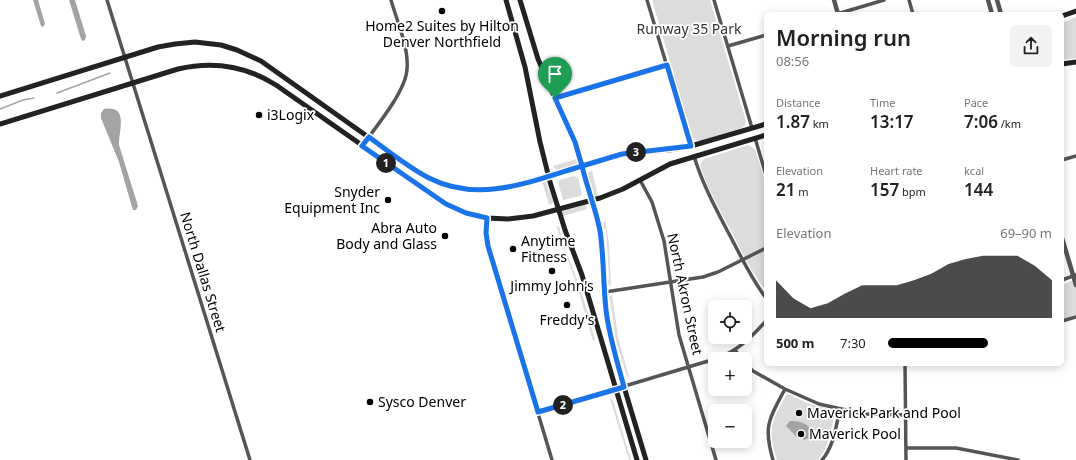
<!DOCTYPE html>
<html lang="en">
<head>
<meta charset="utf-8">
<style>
  :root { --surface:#fff; --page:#f2f2f2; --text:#222; --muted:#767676; --accent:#000 }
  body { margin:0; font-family:"Noto Sans",sans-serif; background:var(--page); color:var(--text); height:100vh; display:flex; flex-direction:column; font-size:15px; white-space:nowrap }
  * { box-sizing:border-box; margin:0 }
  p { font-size:13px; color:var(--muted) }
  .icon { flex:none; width:22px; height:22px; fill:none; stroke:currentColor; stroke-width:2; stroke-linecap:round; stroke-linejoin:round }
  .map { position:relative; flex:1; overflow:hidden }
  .panel { position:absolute; left:764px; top:12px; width:300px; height:354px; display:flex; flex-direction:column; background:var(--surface); border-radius:6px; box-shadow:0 2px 10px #0003 }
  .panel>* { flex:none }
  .controls { position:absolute; left:708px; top:300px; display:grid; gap:8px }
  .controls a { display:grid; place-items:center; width:44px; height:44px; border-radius:6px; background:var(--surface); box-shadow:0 2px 10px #0003; font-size:20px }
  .pin { position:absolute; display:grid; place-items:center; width:34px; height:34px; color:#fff; margin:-41px -17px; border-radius:50% 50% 50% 0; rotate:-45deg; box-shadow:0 0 4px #0007 }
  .pin .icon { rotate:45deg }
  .km { position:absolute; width:20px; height:20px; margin:-10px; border-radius:50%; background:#222; color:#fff; font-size:11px; line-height:20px; text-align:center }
  .round { display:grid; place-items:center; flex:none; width:42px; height:42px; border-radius:6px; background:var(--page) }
  .headline { display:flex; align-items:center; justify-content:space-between; height:68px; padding:0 12px }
  h1 { font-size:22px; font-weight:600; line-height:30px }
  .metrics { display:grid; grid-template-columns:repeat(3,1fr); gap:6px; height:68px; padding:4px 12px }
  .metrics div { display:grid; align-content:center }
  .metrics b { font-size:17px; font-weight:600 }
  .metrics small { font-size:11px; font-weight:400 }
  .metrics p { font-size:11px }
  .chart { height:112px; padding:8px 12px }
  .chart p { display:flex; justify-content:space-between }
  .chart svg { width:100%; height:72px; margin-top:4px; fill:var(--accent); opacity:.7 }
  ul { padding:0 12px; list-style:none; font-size:13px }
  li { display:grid; grid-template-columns:64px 48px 1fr; align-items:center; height:30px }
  li i { height:10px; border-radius:5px; background:var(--accent) }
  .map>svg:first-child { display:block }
  .green { fill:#dcdcdc }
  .water { fill:#a3a3a3 }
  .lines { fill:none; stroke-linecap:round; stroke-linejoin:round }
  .stream { stroke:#a3a3a3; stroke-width:1.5 }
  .minor { stroke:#555; stroke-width:3.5 }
  .tertiary { stroke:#555; stroke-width:4.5 }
  .secondary { stroke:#222; stroke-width:5 }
  .route-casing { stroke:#fff; stroke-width:8 }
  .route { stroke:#1a73e8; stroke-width:5 }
  .poi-dot { fill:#000; stroke:#fff; stroke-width:1.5 }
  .labels { text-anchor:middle; stroke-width:3.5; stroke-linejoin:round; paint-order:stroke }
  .poi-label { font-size:14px; fill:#000; stroke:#fff; text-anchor:start }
  .park-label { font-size:14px; fill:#333; stroke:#fff }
  .street-label { font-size:14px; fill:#000; stroke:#fff }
</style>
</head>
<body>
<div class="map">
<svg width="1076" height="460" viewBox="0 0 1076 460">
  <rect width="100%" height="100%" fill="#fff"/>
  <path class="green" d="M652,0H710L746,121L745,125L742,128L700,141L696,140L692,137Z
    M1076,17V58L1062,60V23Z
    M748,145L755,149L766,185V291C751,272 741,250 730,229C719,208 707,188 700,165L704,159Z
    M577,159L578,163L576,165L557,170L554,168L553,166Z
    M592,171L598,195L597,196L593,194L587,175L588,172Z
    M574,176L578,178L582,194L580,196L563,200L558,182L560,180Z
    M545,180L553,201L552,204L549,205L542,181Z
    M584,205L586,206L587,209L563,216L562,213L563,211Z
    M605,219L609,243L611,287L608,283L609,277L606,231L603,226Z
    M556,225L560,228C559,237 573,267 577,280L576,283Z
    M1076,279V315L1062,319V285Z
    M578,289L581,290L595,340L593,341Z
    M612,294L618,337L629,377H627L616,340L611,306L609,297Z
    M787,394H789L807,403L833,410L835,413C831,430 829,446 818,460H777C767,430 771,421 787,394Z
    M610,399H612L613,401L631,460H629Z"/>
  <path class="water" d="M33,0H38L45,24L43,27L41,26Z
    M69,0H75L86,36L85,40L83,41L81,39Z
    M104,109C130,105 118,132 119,145L138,206L136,210H133L132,207L119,162L101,118V113Z
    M790,421C800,421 808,423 812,432L810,438L803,440V431L797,437L786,426Z"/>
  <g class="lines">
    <path class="stream" d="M57,93L110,73
      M0,109L23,100L34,98"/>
    <path class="minor" d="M107,0L250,460
      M647,0L691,146
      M714,0L752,128
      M909,0L913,14
      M837,14L884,0
      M728,46L766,35
      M555,98L667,65
      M755,138L766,175
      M362,146C376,127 406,91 407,69C409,48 397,21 391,0
      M694,156C702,183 715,207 728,232C740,254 750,277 766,298
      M1062,160L1076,156
      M640,180L652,202L664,241L679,335L716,460
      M487,218L486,233L488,246L552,460
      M1062,280L1076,275
      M605,292L703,277L718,272L766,248
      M1062,321L1076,317
      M735,350L742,359
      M716,359C737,351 751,338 766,321
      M745,363L753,371L785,389L819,404L864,414L906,415
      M905,364L906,460
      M538,412L715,359
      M906,448H956L1018,460
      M773,460C763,426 769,419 785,389
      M822,460C834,446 836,426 840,409"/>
    <path class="tertiary" d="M834,0L838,14
      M988,0L992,14
      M997,0L1001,14
      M1062,238L1076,285"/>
    <path class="secondary" d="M506,0L525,67L540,142L550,182L565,230L582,275L637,460
      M520,0L538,59L578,151L597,217L602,243L605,301L610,333L615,357L646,460
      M1062,16L1076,11
      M1062,64L1076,62
      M0,96L158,47L175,44L195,42L221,45L237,50L261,61L419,173C448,188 478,194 510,187L614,156L629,153L670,150L691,146L766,124
      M0,124L178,69C212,61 246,66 276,85L446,204L467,213L487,218L508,219L533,216L600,198L623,189L670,164L766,135"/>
  </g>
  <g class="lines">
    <g class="route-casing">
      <path id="route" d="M555,98L575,142L582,166C532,181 480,204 429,178C408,167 388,151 369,137L362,146L446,204L466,213L487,218L486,233L488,246L538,412L624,387C617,361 609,336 606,310C603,283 604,257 600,231C596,209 587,188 582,166L622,154L691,146L667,65L555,98"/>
    </g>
    <use href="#route" class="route"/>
  </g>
  <g class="poi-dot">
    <circle cx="442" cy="11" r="4"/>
    <circle cx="259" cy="115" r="4"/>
    <circle cx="388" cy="200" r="4"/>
    <circle cx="445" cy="236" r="4"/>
    <circle cx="513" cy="249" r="4"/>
    <circle cx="552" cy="271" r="4"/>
    <circle cx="567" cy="305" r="4"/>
    <circle cx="370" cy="402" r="4"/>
    <circle cx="799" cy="413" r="4"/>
    <circle cx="801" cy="434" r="4"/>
  </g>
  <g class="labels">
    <g class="poi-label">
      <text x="442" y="31" text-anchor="middle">Home2 Suites by Hilton<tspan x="442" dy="16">Denver Northfield</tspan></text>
      <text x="267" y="120">i3Logix</text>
      <text x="380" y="197" text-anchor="end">Snyder<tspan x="380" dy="16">Equipment Inc</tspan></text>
      <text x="437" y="233" text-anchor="end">Abra Auto<tspan x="437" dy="16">Body and Glass</tspan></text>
      <text x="521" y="246">Anytime<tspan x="521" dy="16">Fitness</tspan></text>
      <text x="552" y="291" text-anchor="middle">Jimmy John's</text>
      <text x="567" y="325" text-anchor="middle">Freddy's</text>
      <text x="378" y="407">Sysco Denver</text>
      <text x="807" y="418">Maverick Park and Pool</text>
      <text x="809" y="439">Maverick Pool</text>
    </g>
    <g class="park-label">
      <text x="689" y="34">Runway 35 Park</text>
    </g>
    <g class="street-label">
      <text transform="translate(203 272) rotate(73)" y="5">North Dallas Street</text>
      <text transform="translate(685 294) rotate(78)" y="5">North Akron Street</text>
    </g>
  </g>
</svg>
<div class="controls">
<a><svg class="icon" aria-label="locate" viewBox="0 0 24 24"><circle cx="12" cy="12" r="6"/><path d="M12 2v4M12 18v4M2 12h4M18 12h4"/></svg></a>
<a>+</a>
<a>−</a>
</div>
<div class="pin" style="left:555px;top:98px;background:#1e9e55"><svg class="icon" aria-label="arrive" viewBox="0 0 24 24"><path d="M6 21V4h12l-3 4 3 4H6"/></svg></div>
<b class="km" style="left:386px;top:163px">1</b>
<b class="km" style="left:563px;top:405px">2</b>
<b class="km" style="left:636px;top:152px">3</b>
<section class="panel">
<div class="headline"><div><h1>Morning run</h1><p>08:56</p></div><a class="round"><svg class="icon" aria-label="share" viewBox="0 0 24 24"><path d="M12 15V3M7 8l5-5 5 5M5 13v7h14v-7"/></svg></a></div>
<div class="metrics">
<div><p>Distance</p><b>1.87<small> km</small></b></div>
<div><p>Time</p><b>13:17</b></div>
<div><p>Pace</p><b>7:06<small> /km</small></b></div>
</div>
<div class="metrics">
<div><p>Elevation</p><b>21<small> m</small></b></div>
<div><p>Heart rate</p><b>157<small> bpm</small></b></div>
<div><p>kcal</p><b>144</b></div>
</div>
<div class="chart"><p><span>Elevation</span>69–90 m</p>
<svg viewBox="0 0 160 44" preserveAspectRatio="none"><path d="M0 44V21L10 32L20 38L30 35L40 29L50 24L60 24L70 24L80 21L90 17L100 11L110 8L120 6L130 6L140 6L150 12L160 21V44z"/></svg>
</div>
<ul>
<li><b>500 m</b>7:30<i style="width:61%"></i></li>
</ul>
</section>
</div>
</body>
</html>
